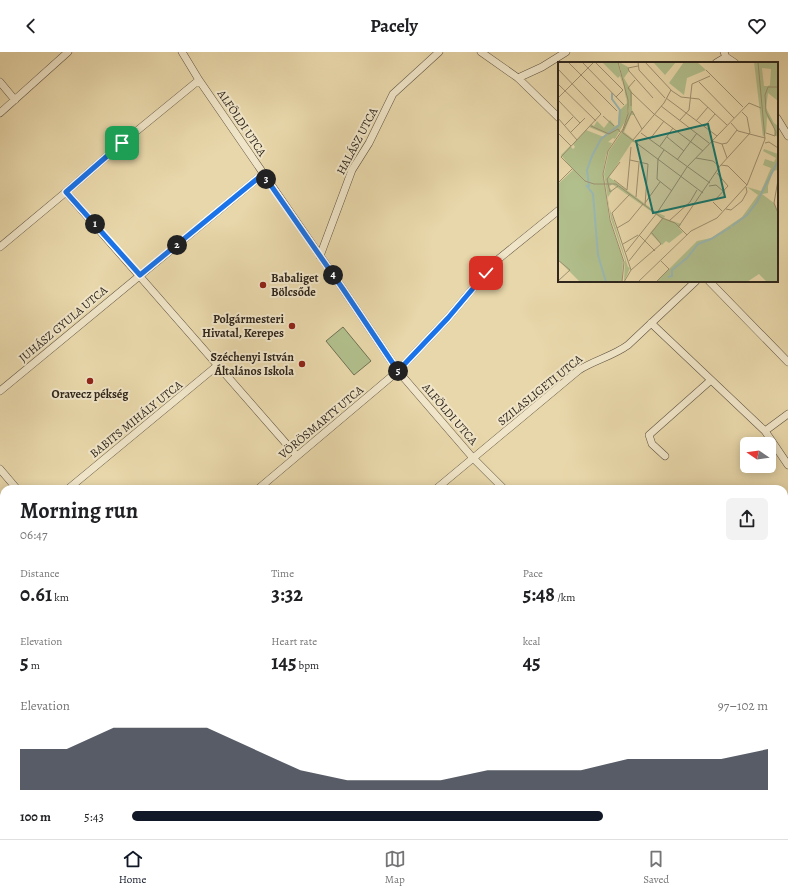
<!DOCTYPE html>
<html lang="en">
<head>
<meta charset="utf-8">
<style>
  :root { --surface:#fff; --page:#f2f2f2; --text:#202124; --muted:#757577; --line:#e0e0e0; --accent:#111827 }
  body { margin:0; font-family:Alegreya,serif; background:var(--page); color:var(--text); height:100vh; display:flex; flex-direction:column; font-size:15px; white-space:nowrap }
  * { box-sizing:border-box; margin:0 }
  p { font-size:13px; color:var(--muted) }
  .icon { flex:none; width:22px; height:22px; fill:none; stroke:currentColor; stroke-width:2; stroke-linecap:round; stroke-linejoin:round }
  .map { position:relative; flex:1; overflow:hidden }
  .side { position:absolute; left:0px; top:433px; width:788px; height:354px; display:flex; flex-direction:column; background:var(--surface); border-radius:12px 12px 0 0; box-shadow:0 2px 10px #0003 }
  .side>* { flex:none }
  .needle { width:26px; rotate:283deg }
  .buttons { position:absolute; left:740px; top:385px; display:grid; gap:8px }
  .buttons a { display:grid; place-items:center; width:36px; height:36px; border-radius:6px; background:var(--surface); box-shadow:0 2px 10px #0003; font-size:20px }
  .pin { position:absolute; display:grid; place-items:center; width:34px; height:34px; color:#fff; margin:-17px; border-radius:8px; box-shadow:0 2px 6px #0006 }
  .km { position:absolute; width:20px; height:20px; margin:-10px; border-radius:50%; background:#222; color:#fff; font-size:11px; line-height:20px; text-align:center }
  .round { display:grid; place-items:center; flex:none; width:42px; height:42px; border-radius:6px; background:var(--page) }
  .head { display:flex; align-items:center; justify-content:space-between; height:68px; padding:0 20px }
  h1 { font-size:22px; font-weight:700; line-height:30px }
  .stats { display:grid; grid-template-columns:repeat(3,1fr); gap:6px; height:68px; padding:4px 20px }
  .stats div { display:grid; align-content:center }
  .stats b { font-size:20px; font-weight:700 }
  .stats small { font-size:11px; font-weight:400 }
  .stats p { font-size:11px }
  .chart { height:112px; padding:8px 20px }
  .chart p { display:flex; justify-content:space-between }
  .chart svg { width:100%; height:72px; margin-top:4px; fill:var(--accent); opacity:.7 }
  ul { padding:0 20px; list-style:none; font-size:13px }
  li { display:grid; grid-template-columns:64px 48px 1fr; align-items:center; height:30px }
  li i { height:10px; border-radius:5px; background:var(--accent) }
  header { display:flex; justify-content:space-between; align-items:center; height:52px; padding:0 20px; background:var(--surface); font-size:18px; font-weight:700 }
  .tabs { display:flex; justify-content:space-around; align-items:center; height:56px; border-top:1px solid var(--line); background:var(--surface); font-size:11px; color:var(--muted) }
  .tabs a { display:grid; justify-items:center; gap:2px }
  .tabs .on { color:var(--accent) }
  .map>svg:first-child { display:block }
  .green { fill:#b1bf8c; stroke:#707254 }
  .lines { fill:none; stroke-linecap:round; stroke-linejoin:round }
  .street-casing { stroke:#5d5240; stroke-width:8 }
  .secondary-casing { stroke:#2f261c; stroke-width:10 }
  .street { stroke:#f0e5c8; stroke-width:7 }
  .secondary { stroke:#f0e5c8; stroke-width:9 }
  .route-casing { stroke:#fff; stroke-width:8 }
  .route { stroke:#1a73e8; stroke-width:5 }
  .poi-dot { fill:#8f2418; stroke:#f0e5c8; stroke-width:1.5 }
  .labels { text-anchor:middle; stroke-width:4; stroke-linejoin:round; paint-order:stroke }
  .street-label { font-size:12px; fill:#2f261c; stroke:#f0e5c8 }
  .poi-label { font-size:12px; font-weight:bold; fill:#2f261c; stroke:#f0e5c8; text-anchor:end }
  .inset-river { fill:none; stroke:#9ab7b2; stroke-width:2 }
  .inset-road { fill:none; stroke:#9e9071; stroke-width:1 }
  .view { fill:#0f766e; fill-opacity:0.15; stroke:#0f766e; stroke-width:2 }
  .inset-edge { fill:none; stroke:#2f261c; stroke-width:2 }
</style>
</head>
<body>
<header><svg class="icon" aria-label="back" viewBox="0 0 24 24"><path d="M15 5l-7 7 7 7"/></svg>Pacely<svg class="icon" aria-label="heart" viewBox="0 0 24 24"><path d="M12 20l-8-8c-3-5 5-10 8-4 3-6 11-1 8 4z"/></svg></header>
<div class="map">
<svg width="788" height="787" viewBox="0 0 788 787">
  <rect width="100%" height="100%" fill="#e8d7aa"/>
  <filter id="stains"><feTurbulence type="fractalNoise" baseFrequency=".005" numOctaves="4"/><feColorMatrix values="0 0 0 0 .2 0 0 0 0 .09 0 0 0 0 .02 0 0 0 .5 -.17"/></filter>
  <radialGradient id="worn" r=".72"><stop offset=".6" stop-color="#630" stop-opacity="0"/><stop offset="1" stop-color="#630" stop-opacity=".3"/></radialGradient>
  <path class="green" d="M343,275L371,309L354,323L326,289Z
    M788,718V772L784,776V748L788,744L784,739V722Z"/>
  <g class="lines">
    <g class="street-casing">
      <path id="street" d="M182,0L199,28L343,237L398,319L473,406L504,437
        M481,0L518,26L559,66
        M724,0L726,5L735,11
        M716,11L726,5
        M518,26L542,15L566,0
        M0,30L15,48
        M0,61L68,0
        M777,66L788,84
        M66,140L297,404
        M0,195L66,140L122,91L199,28
        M320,204L352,118L369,91L393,42L439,0
        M709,229L788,310
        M651,271L765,379L788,413
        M0,339L263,122
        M765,379L788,362
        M665,404L652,392L649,383L711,328
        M0,417L17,437
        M68,437L218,313
        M258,437L398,319L448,266L496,209L559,158
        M436,437L579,318C595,308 613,304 628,293L696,229
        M0,621L4,626
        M0,653L4,650
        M784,731L788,736
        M480,783L493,787
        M625,783L629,787
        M20,787L25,783
        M243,787L245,783"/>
    </g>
    <g class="secondary-casing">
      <path id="secondary" d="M784,762L788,758
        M754,787L759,783"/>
    </g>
    <use href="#street" class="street"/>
    <use href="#secondary" class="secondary"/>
  </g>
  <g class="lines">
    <g class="route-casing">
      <path id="route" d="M122,91L66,140L140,223L263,122L343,237L398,319L448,266L486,221"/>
    </g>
    <use href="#route" class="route"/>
  </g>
  <g class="poi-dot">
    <circle cx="263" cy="233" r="4"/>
    <circle cx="292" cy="274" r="4"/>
    <circle cx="302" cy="312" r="4"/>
    <circle cx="90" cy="329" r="4"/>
  </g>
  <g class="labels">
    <g class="street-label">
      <text transform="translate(242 71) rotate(56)" y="4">ALFÖLDI UTCA</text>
      <text transform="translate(357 89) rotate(-62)" y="4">HALÁSZ UTCA</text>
      <text transform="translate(63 272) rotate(-40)" y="4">JUHÁSZ GYULA UTCA</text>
      <text transform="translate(540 338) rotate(-39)" y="4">SZILASLIGETI UTCA</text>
      <text transform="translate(450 362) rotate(49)" y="4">ALFÖLDI UTCA</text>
      <text transform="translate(136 367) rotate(-39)" y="4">BABITS MIHÁLY UTCA</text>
      <text transform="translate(321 370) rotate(-40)" y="4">VÖRÖSMARTY UTCA</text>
    </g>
    <g class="poi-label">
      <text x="271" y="230" text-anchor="start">Babaliget<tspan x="271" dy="14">Bölcsőde</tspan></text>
      <text x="284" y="271">Polgármesteri<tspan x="284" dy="14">Hivatal, Kerepes</tspan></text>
      <text x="294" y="309">Széchenyi István<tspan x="294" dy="14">Általános Iskola</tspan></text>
      <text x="90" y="346" text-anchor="middle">Oravecz pékség</text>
    </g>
  </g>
  <g transform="translate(558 10)">
    <rect width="220" height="220" fill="#e8d7aa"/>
    <path d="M44,0H60L65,23L62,14L60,16ZM61,0L70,5L71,9L66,16L74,30V48L77,53H73L66,70L80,81L74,80L51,115L98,150L107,154L106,156L123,162L121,166L125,170L111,181L108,179L104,183L92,171L104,157L54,122L51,125L54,129L50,135V141L70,205L72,206L66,220L67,198L53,157L46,112L51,89L64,70L71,49ZM95,0H118L107,13ZM126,0H139L148,8L129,16L126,33L111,21ZM196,0H220V39L210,31L208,46L216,61L220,64V75L216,73V66L209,55L208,71L214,72L208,71L205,75ZM204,6L213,7L212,23L210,24H206ZM66,27L69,37L70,46L69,56L57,77L55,76L50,80L54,81L48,93L45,111L51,156L65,198L64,219L22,220L0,198V122L15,108L3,93L12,84L15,87L17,85L15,82L28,68L46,75L48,72L31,65L33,62L36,64L39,59L46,66L52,58L57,64L60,63L61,47L53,37L54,32V37L62,48L69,41ZM206,87L220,92V108L215,109L210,124V131L204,132L216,141L220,151V220H209L201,212L189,220H98L139,179L153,176L184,155L200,133L189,125L203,129L213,106L205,103L207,97L216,100L218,96L205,89Z" fill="#b1bf8c" fill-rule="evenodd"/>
    <path class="inset-river" d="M28,123L35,132L40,193L48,220M31,125L29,108L34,94L43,77L61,63L62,48L54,37V31M174,164L189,153L199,140L220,99M110,215L114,214V208L129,196L140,182L153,177L173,165"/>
    <path class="inset-road" d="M10,0L59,49M24,0L66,43M37,0L65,28L58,35M60,0L70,38V52L65,67L50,89L45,112L52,158L66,200L64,220M80,0L81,8L107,36M87,0L114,29L123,35L141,37L169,63M80,4L70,6L71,9L95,36M0,7L43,52L3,95M148,8L185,45M77,18L70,26L73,30L96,52L145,89M141,20L176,56M0,22L38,59M73,30V44M0,36L36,0M108,36L159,74M0,38L22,61M191,41L203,46M103,44L151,81M74,49L84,67M45,54L56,64M0,56L19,78M122,58L131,48L134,22L152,14M138,59L150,45M173,61L180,69L207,76M6,64L15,55M33,64L51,72L60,67L62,70M146,65L157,52M0,71L13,84M12,71L27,56M64,71L74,49M65,71L145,131M83,71L152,121M208,71L217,74L218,70L208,50L207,33L210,25H220M109,75L126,89M92,77L106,59M75,78L106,41L113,28M154,79L164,82L169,96M207,81L211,80L220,86M164,82L169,81L179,68M102,84L115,66M106,88L100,97L99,117L114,129M3,95L27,119L36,122H58L104,156L117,161L129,173M138,96L155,99L161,104M72,98L90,102L87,143M119,98L139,71M163,103L170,104L189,123M56,118L69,128M220,118L216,141L220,151M0,121L14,107M60,124L52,130L49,117L62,100M151,124L158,123L165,129M69,128L73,85M72,132L54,151L73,208M78,135L81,101M157,138L170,124L159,111M155,140L164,149M87,141L102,120M168,147L173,148L184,139L189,130L188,125M111,159L132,140L139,128M121,164L162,104L192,71L189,55L184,50M59,166L71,159L85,142M81,173L97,189M65,182L80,173M68,190L99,151L129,105L191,41M0,198L12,208L0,219M71,199L105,156M66,220L73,208L103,182L94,171M80,220L133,169L159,156L189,123L207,77L200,0M98,220L111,207L103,199"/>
    <path class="view" d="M150,62L167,135L95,151L78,79Z"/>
    <rect width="220" height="220" class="inset-edge"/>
  </g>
  <rect width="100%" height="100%" filter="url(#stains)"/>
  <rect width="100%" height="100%" fill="url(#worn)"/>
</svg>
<div class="buttons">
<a><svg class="needle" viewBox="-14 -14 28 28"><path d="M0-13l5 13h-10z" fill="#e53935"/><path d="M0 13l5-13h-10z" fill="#757577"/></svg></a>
</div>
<div class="pin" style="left:122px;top:91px;background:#1e9e55"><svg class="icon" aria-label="arrive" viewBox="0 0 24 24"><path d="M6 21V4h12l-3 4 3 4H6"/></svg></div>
<div class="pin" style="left:486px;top:221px;background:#d93025"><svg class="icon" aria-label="check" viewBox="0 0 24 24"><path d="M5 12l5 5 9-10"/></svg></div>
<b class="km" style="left:95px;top:172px">1</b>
<b class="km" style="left:177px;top:193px">2</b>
<b class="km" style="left:266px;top:127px">3</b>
<b class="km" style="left:333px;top:223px">4</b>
<b class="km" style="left:398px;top:319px">5</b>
<section class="side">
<div class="head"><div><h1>Morning run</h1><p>06:47</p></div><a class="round"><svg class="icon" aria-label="share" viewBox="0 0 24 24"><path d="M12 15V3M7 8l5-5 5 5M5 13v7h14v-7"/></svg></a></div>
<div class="stats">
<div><p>Distance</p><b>0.61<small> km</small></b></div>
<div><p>Time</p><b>3:32</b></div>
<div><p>Pace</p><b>5:48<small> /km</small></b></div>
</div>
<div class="stats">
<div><p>Elevation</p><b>5<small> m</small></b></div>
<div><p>Heart rate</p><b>145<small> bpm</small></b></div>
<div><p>kcal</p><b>45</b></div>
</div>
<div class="chart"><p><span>Elevation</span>97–102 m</p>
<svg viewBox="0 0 160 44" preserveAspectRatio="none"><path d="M0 44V19L10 19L20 6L30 6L40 6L50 19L60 32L70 38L80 38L90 38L100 32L110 32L120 32L130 25L140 25L150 25L160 19V44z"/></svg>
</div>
<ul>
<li><b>100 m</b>5:43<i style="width:74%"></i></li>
</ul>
</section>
</div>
<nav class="tabs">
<a class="on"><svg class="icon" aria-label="home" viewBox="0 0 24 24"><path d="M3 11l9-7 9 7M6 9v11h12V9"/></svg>Home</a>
<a><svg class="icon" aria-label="map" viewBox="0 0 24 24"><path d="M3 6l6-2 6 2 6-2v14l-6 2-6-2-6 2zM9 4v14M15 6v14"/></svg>Map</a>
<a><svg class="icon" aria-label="saved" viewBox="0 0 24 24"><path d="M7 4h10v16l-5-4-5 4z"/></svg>Saved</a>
</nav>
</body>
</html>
